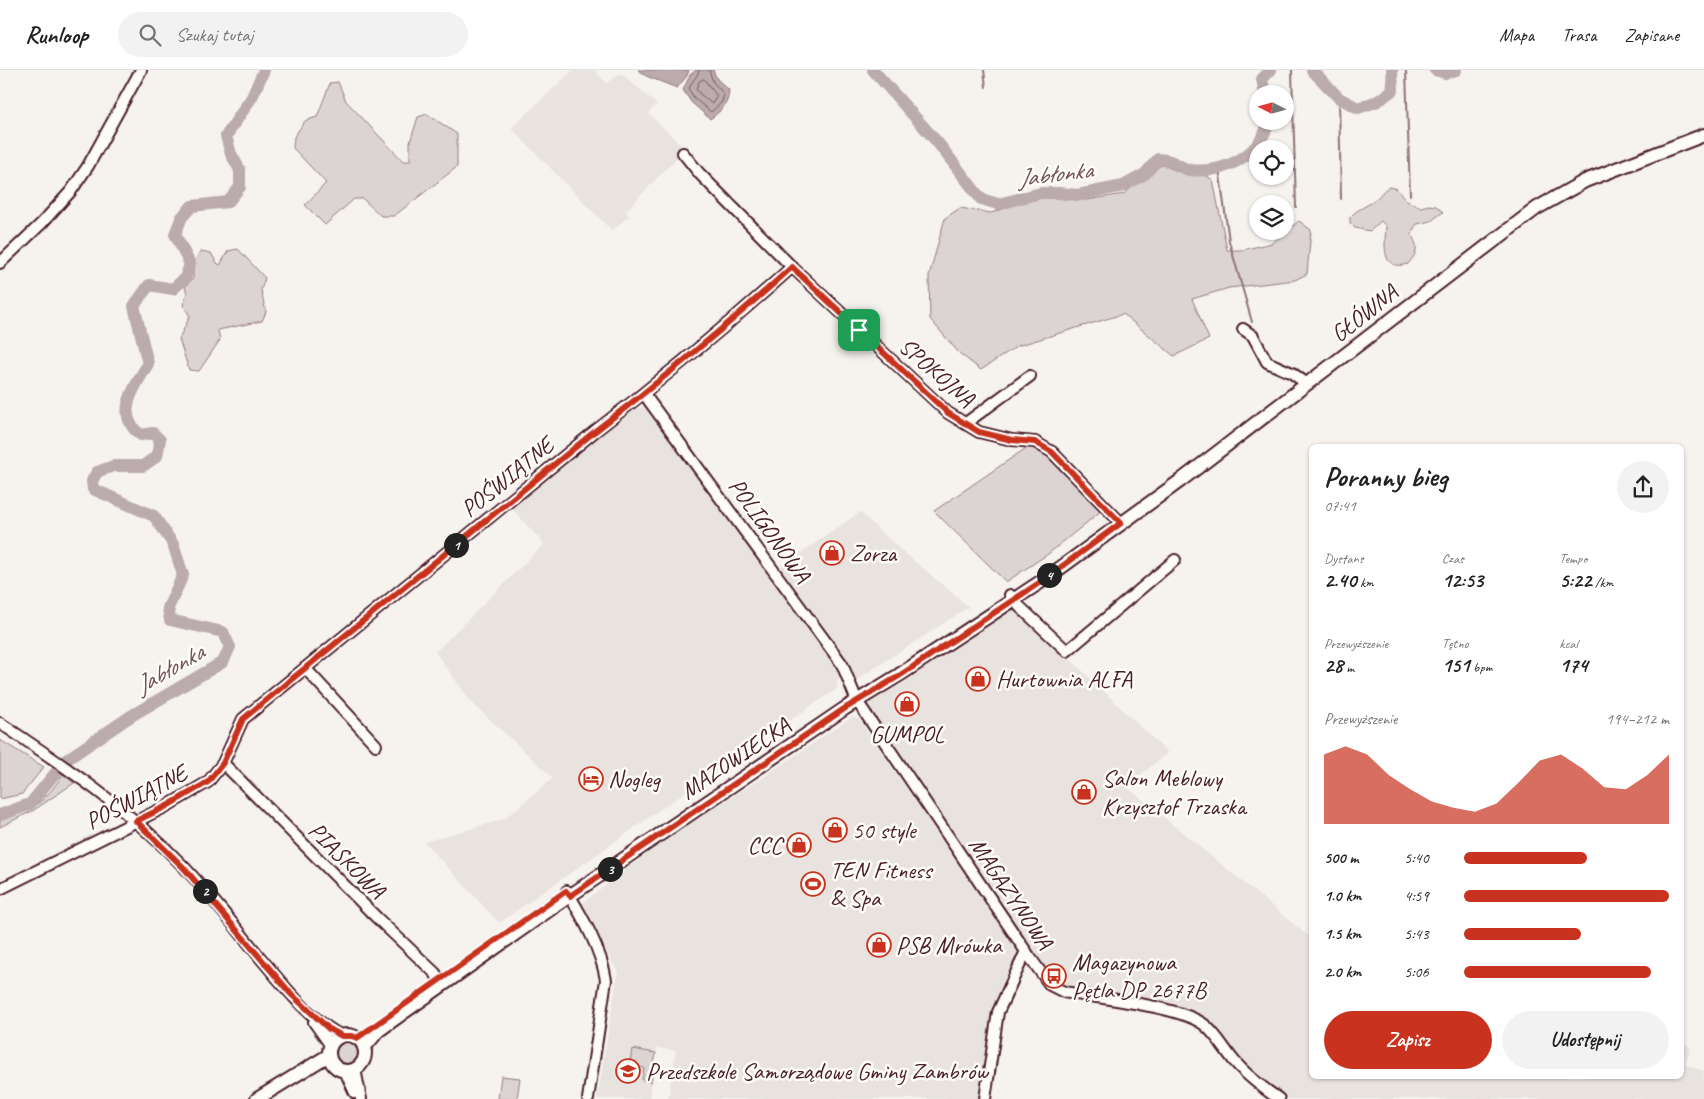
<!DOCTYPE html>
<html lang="pl">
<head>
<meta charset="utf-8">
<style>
  :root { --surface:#fff; --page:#f2f2f2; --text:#222; --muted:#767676; --line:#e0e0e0; --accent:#c8321e }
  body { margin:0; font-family:Caveat,sans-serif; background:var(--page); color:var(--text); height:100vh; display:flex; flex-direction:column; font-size:19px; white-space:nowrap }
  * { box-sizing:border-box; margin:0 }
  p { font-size:16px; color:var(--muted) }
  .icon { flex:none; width:28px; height:28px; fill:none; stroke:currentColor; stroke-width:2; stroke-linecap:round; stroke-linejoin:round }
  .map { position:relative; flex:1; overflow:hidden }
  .details { position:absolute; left:1309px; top:374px; width:375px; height:635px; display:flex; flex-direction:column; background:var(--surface); border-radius:8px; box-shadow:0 1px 4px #0004 }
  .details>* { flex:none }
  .needle { width:32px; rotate:276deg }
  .fabs { position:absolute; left:1249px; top:15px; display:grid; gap:10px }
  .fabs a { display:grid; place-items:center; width:45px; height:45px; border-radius:50%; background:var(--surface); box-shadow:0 1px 4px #0004; font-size:25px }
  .pin { position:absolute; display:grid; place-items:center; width:42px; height:42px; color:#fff; margin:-21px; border-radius:10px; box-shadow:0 2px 8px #0006 }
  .km { position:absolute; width:25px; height:25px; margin:-12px; border-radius:50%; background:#222; color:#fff; font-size:14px; line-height:25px; text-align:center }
  .round { display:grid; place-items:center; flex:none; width:52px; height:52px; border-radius:26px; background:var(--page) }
  .summary { display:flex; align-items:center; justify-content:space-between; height:85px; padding:0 15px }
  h1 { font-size:28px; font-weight:700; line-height:38px }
  .metrics { display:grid; grid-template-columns:repeat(3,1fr); gap:8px; height:85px; padding:5px 15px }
  .metrics div { display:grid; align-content:center }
  .metrics b { font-size:21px; font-weight:700 }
  .metrics small { font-size:14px; font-weight:400 }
  .metrics p { font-size:14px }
  .chart { height:140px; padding:10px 15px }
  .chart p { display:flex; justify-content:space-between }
  .chart svg { width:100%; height:90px; margin-top:5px; fill:var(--accent); opacity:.7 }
  .button { display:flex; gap:10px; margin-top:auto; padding:10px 15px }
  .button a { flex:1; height:58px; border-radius:30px; background:var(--accent); color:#fff; font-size:20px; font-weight:700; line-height:58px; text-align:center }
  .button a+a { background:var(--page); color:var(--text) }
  ul { padding:0 15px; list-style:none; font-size:16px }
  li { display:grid; grid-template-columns:80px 60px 1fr; align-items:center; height:38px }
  li i { height:12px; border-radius:6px; background:var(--accent) }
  header { display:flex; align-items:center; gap:30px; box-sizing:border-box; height:70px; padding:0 25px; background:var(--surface); border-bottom:1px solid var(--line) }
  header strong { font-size:24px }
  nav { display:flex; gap:28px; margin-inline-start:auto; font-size:18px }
  .search { width:350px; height:45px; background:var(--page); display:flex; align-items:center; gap:12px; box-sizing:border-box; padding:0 18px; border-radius:28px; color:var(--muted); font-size:19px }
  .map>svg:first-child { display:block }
  .built { fill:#e9e3e0 }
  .green { fill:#dcd4d2; stroke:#937a7e }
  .water { fill:#bbabac; stroke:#8e7378 }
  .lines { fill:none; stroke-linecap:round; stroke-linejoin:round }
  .shore { stroke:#77575f; stroke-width:1 }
  .stream { stroke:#8e7378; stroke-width:2 }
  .river { stroke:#bbabac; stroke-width:12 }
  .minor-casing { stroke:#4a1f2b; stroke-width:14 }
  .major-casing { stroke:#4a1f2b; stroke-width:16 }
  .minor { stroke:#fdfcf7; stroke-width:10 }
  .major { stroke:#fdfcf7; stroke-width:12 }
  .route-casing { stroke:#fff; stroke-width:10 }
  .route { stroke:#c8321e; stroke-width:6 }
  .labels { text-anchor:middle; stroke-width:5; stroke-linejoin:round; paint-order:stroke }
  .street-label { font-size:24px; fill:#4a1f2b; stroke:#fdfcf7 }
  .poi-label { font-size:24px; fill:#4a1f2b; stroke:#fdfcf7; text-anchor:start }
  .water-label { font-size:25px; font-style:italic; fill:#725058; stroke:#fdfcf7 }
</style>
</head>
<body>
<header>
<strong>Runloop</strong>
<div class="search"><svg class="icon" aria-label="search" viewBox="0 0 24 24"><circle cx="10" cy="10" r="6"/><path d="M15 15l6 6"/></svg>Szukaj tutaj</div>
<nav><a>Mapa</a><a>Trasa</a><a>Zapisane</a></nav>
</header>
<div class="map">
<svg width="1704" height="1029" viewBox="0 0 1704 1029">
  <rect width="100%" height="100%" fill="#f6f3ef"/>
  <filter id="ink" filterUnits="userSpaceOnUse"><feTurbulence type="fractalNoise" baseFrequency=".02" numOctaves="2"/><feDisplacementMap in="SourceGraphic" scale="10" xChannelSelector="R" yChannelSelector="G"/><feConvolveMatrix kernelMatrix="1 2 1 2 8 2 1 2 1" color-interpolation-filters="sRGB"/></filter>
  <g filter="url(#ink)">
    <path class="built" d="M573,0H595L606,13L621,3L657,34L648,43L685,79L626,141L629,146L612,161L511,58Z
      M646,336L839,600L837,619L741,683L499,853L424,772L504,749L553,708L472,633L435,582L544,474L511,438L570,386L628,341Z
      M860,442L893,473L969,537L856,610L780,497Z
      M1016,531L1066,585L1168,683L1126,716L1311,868V1006H1681V972L1691,977L1685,994L1704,1001V1029H1288L1270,1020L1258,1009L1222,966L1206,949L1175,934L1066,917L1053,912L865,631Z
      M852,647L859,649L1019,882L993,941L979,1029H668L676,981L657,978L649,1029H597L618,902L580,835L673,763L756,712Z"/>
    <path class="green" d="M338,12L346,31L403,91H410V72L418,47L427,44L457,64V97L394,146H381L363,129H354L325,155L305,135L326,113L293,78L294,67L305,51L317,47L330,13Z
      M1163,95L1187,105L1203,104L1213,110L1227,180H1242L1272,173L1299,151L1311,160L1307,204L1295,210L1229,218L1192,229L1209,269L1174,286L1123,244L1017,276L981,300L959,283L930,249L929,206L945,148L960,138L991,143L1037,127L1086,130L1124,124L1153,99Z
      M1389,117L1397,119L1407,131L1421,137L1429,135L1436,136L1443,142L1431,151L1417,154C1406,168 1418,168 1416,180C1416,185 1411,190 1408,194C1380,202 1385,174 1386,156L1381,151L1370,161L1355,158L1350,153V147C1358,138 1369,136 1377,128C1382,123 1382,121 1389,117Z
      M238,179L265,208L261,220L266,242L262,251L218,260L220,270L199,301L189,300L179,269L190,246L183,235L187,223L185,217L193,208V193L201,181L211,183L217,193L220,195L228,181Z
      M1035,372L1052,382L1101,441L1048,484L1006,512L934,441Z
      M0,670L44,697L22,724L0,729Z
      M63,704L74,713L34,740L0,757V749C9,744 17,743 26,740C41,735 55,717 63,704Z
      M335 983a12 12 0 1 1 24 0a12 12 0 1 1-24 0Z
      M632,979L656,983L651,1012L642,1010L644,998L637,997V994L630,993Z
      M501,1006L520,1008L517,1029H498Z"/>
    <path class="water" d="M638,0H689L687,6L677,18L646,6Z
      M696,0H713L717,9L729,20C729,34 721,41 710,49L691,32L683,20L690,5Z"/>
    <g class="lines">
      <path class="shore" d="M699,0C698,7 690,12 689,20L695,29L711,42L722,32L724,24L713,12L709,0
        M704,9L717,26L712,34L700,24L696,19L699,12Z"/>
      <path class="stream" d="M879,0L880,8
        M984,0L986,17
        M1292,0L1296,137
        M1406,0L1410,125
        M1339,28L1341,129
        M1219,98L1229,171L1252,252"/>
      <path class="river" d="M873,0L938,73L981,129L998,134L1041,123H1059L1078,125L1123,116L1145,104L1158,89C1162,90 1166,89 1170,91C1177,93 1183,99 1191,100C1225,104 1260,85 1269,51
        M1312,0L1339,28L1358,38L1378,31L1393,20L1392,0
        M1435,0L1445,3L1456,0
        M1265,24L1262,9L1271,0
        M0,745L30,734L66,690L131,646L223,592L230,577L223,562L170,550L168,538L183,505L173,474L154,446L93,419L92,411L97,402L113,396H143L157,386L160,370L153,363L141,365C113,345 135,316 148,294L134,236L149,215L173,219L185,208L190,194L175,164L182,147L192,136L228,132L240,117V100L231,84L226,66L252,27L264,0"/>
      <g class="minor-casing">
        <path id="minor" d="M683,83L699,103L792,197L948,343L979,362L1012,370L1035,372L1052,382L1121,453
          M0,193L42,153L71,121L88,96L141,0
          M1243,259L1253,266L1267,292L1292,303L1307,314
          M644,324L842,594L857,631L1029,886L1050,915L1064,922C1098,928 1182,936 1206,956C1218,967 1225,980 1235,992C1248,1007 1263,1018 1279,1029
          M966,353L1030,306
          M1010,525L1020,537L1067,581L1175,490
          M305,598L376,675
          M0,653C66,697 130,740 185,798C212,827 237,859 263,891C286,918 310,950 342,966
          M223,693L377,848L435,903L443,915
          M0,819L167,736L208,712L223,693L243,649L594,362C662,310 728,255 792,197
          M567,821C583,848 601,879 606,910L588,1029
          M314,952L331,976
          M355,999L361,1029
          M345,1001L355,1023
          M985,1029L998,942L1026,881"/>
      </g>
      <g class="major-casing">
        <path id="major" d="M329 983a18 18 0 1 1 36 0a18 18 0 1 1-36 0Z
          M364,978L378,961L403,943L549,840L844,639L899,605L1045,509L1180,411L1537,138L1585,111L1704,65
          M257,1029L329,985"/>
      </g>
      <use href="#minor" class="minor"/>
      <use href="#major" class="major"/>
    </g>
  </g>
  <g class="lines" filter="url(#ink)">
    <g class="route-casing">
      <path id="route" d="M792,197L948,343L979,362L1012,370L1035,372L1052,382L1121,453L1045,509L899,606L844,639L570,826L566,821L357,968L352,966H342L329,959L291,924L184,798L136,751L167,736L208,712L223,693L243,649L594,362C662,310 728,255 792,197Z"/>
    </g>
    <use href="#route" class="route"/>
  </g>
  <defs>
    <g id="shop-ring" transform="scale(1.25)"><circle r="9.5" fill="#fdfcf7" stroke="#c8321e" stroke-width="1.5"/><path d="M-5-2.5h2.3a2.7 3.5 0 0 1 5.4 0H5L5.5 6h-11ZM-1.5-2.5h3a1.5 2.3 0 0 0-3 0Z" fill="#c8321e"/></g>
    <g id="hotel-ring" transform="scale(1.25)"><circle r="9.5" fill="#fdfcf7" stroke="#c8321e" stroke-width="1.5"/><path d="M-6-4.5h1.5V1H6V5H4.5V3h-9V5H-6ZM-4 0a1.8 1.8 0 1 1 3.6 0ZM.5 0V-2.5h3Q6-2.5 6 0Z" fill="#c8321e"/></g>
    <g id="stadium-ring" transform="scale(1.25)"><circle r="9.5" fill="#fdfcf7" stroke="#c8321e" stroke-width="1.5"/><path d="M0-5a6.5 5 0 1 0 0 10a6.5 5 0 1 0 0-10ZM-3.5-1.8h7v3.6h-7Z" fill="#c8321e"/></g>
    <g id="bus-ring" transform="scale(1.25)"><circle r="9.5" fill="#fdfcf7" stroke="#c8321e" stroke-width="1.5"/><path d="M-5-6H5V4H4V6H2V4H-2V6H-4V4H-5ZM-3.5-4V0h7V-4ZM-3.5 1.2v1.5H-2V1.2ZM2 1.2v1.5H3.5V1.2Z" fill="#c8321e"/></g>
    <g id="school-ring" transform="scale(1.25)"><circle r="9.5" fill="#fdfcf7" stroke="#c8321e" stroke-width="1.5"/><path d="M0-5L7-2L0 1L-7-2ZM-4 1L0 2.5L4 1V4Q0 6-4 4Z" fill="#c8321e"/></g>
  </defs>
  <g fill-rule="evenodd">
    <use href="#shop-ring" x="832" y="483"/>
    <use href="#shop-ring" x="978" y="609"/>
    <use href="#shop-ring" x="907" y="634"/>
    <use href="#hotel-ring" x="591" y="709"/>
    <use href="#shop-ring" x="1084" y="722"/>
    <use href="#shop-ring" x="835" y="760"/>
    <use href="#shop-ring" x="799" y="775"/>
    <use href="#stadium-ring" x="813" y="814"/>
    <use href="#shop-ring" x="879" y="875"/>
    <use href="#bus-ring" x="1054" y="906"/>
    <use href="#school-ring" x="628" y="1001"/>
  </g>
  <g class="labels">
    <g class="street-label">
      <text transform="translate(1364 243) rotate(-38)" y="8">GŁÓWNA</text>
      <text transform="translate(937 302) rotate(41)" y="8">SPOKOJNA</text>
      <text transform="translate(507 407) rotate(-39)" y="8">POŚWIĄTNE</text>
      <text transform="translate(770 460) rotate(54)" y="8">POLIGONOWA</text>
      <text transform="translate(735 688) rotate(-34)" y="8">MAZOWIECKA</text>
      <text transform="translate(136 727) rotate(-28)" y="8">POŚWIĄTNE</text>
      <text transform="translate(347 790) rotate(45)" y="8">PIASKOWA</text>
      <text transform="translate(1011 823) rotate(56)" y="8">MAGAZYNOWA</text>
    </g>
    <g class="poi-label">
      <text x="850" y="491">Zorza</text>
      <text x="996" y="617">Hurtownia ALFA</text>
      <text x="907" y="672" text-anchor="middle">GUMPOL</text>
      <text x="1102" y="716">Salon Meblowy<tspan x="1102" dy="28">Krzysztof Trzaska</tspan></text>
      <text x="608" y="717">Nogleg</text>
      <text x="852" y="768">50 style</text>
      <text x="782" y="783" text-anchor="end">CCC</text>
      <text x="830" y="808">TEN Fitness<tspan x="830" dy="28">&amp; Spa</tspan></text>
      <text x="896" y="883">PSB Mrówka</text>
      <text x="1072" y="900">Magazynowa<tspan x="1072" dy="28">Pętla DP 2677B</tspan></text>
      <text x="646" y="1009">Przedszkole Samorządowe Gminy Zambrów</text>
    </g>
    <g class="water-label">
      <text transform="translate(1055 103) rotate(-7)" y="9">Jabłonka</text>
      <text transform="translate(169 598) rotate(-30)" y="9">Jabłonka</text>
    </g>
  </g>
</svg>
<div class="fabs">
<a><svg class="needle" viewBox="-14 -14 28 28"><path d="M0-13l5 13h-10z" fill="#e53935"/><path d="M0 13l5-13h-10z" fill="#767676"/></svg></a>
<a><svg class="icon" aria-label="locate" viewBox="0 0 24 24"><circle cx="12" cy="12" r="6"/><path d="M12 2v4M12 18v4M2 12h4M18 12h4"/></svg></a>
<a><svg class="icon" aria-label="layers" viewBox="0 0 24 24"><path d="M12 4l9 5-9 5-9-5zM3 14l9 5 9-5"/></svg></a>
</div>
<div class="pin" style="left:859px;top:260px;background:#1e9e55"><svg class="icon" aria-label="arrive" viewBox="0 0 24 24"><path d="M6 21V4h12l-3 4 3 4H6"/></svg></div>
<b class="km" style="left:456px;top:475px">1</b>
<b class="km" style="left:205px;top:821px">2</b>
<b class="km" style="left:610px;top:799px">3</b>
<b class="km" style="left:1049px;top:505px">4</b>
<section class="details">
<div class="summary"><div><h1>Poranny bieg</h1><p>07:41</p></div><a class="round"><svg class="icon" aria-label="share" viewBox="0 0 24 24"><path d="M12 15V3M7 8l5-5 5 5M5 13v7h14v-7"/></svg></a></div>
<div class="metrics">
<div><p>Dystans</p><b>2.40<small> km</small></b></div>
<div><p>Czas</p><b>12:53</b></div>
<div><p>Tempo</p><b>5:22<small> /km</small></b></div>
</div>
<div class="metrics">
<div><p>Przewyższenie</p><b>28<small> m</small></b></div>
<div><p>Tętno</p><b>151<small> bpm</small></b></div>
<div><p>kcal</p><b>174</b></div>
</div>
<div class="chart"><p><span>Przewyższenie</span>194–212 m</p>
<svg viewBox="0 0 160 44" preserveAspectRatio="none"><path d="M0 44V10L10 6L20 10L30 20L40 27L50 33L60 36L70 38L80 34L90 24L100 13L110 10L120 17L130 26L140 27L150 20L160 10V44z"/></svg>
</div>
<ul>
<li><b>500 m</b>5:40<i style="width:60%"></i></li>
<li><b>1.0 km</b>4:59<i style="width:100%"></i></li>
<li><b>1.5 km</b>5:43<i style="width:57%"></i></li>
<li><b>2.0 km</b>5:06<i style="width:91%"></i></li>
</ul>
<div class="button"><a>Zapisz</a><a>Udostępnij</a></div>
</section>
</div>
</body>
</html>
